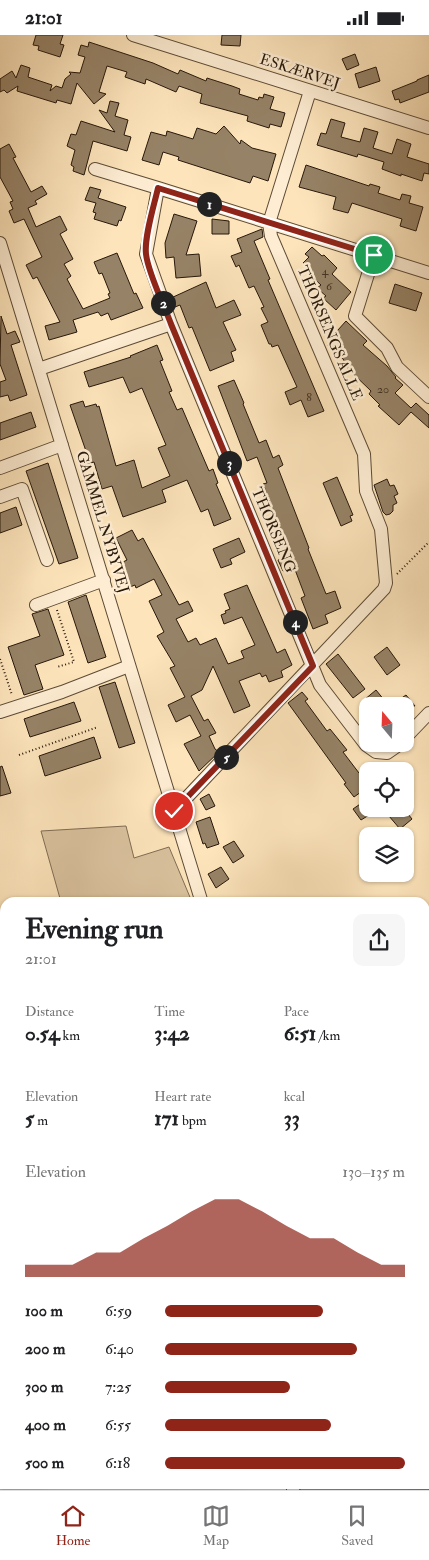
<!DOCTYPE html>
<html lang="en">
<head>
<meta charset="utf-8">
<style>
  :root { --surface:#fff; --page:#f6f6f6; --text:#202124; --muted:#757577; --line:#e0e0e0; --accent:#8f2418 }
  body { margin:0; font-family:"IM FELL Double Pica",serif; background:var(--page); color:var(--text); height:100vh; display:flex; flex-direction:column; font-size:19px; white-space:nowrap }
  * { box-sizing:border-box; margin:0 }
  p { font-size:16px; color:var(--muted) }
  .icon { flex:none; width:28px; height:28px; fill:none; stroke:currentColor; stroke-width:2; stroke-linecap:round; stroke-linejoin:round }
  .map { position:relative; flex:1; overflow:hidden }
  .side { position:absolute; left:0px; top:862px; width:430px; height:592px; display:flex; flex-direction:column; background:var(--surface); border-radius:15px 15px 0 0; box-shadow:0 1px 4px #0004 }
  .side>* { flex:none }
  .needle { width:32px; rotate:341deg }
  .fabs { position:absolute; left:359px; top:662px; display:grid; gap:10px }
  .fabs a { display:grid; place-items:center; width:55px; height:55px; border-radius:10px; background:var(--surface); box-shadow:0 1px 4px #0004; font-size:25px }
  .pin { position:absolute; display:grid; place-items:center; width:42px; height:42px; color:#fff; margin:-21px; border:2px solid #fff; border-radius:50%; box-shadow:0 1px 5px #0007 }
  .km { position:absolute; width:25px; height:25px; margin:-12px; border-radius:50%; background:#222; color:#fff; font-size:14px; line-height:25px; text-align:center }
  .round { display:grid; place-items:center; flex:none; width:52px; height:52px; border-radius:10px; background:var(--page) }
  .summary { display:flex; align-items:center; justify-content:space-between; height:85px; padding:0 25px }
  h1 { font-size:28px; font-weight:800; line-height:38px }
  .figures { display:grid; grid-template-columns:repeat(3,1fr); gap:8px; height:85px; padding:5px 25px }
  .figures div { display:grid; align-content:center }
  .figures b { font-size:21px; font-weight:800 }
  .figures small { font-size:14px; font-weight:400 }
  .figures p { font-size:14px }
  .chart { height:140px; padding:10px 25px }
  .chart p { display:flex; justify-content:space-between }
  .chart svg { width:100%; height:90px; margin-top:5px; fill:var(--accent); opacity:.7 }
  ul { padding:0 25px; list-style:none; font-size:16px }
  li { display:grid; grid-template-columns:80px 60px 1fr; align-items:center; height:38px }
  li i { height:12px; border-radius:6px; background:var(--accent) }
  .status { display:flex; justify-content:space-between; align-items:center; height:35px; padding:0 25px; background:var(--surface); direction:ltr }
  .status svg { height:14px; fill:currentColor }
  .dock { display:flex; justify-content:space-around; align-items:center; height:70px; border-top:1px solid var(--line); background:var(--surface); font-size:14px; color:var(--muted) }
  .dock a { display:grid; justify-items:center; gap:2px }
  .dock .active { color:var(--accent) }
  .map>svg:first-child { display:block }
  .green { fill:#d9c19d; stroke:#806c54 }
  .building { fill:#968266; stroke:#27180a }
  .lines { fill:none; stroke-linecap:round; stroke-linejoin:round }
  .minor-casing { stroke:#5c4b36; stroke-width:14 }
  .path { stroke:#27180a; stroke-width:2; stroke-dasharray:1 2.5; stroke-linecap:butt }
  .minor { stroke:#feedd3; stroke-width:12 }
  .route-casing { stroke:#fff; stroke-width:10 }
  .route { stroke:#8f2418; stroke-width:6 }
  .labels { text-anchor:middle; stroke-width:5; stroke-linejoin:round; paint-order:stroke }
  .number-label { font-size:12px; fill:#433221 }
  .street-label { font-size:15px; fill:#27180a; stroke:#feedd3 }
</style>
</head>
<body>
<div class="status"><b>21:01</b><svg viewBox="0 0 49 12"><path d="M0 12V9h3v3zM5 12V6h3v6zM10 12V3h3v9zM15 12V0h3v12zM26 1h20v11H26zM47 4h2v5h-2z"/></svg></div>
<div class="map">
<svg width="429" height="1455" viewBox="0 0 429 1455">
  <rect width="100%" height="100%" fill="#fde4bb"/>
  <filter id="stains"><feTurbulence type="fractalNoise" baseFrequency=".004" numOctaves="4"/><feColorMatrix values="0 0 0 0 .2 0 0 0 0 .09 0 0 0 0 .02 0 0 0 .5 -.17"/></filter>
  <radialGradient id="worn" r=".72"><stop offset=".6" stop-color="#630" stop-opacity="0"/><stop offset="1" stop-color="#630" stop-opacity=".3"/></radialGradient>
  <path class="green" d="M126,791L134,823L169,812L192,867H61L41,796Z
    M425,1271L429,1273V1455H300V1450H425Z"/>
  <path class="building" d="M36,0H63L60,9L64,10L60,22L38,15L39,11L33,10Z
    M222,0H241L240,11L221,10Z
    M89,7L153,28L178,39L180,35L206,46L207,43L232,51L240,54L239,59L258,65L259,62L263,63L264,59L274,62L270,74L285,78L281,92L270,89L269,93L247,86L248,81L200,68L202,59L179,51L176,57L146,44L145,49L125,42L127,37L107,31L99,57L106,59L94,69L77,48L71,69L57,65L56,68L17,56L18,51L7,58L4,55L0,57V44L12,36L16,43L21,30L30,33L28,42L52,50L50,56L56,51L62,53L65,44L71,39L69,37L80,38L85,22L78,20L81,10L88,12Z
    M355,19L359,30L347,35L342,24Z
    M376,32L380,46L359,53L355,39Z
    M429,40V57L400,68L399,64L395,65L392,56L417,46V45Z
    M110,66L119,68L115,81L128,85L124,100L131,102L127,116L93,106L84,140L73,136L74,132L71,130L75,115L67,111L71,99L76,100L81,86L115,97L99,75L107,78Z
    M331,84L345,88L341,102L360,107L364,93L378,97L373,113L392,119L397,104L411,109L407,122L429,129V139L424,138L422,146L401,139V141L382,134L384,127L358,119L357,122L317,110L321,98L326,99Z
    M224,91L240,109L241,105L252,113L276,119L268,146L253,141L250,148L178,125L179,122L163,117L159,130L142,125L151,97L166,101L167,96L193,104L197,93L216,99Z
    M9,109L16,122L13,123L31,157L42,151L47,159L35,166L37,169L28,173L36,192L60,181L67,195L60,199L73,224L64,229L71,241L67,244L83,274L110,263L108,259L110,258L102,238L99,239L94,227L117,218L134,259L136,258L143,273L111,285L108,278L101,281L98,277L73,285L77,297L49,305L45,291L60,287L37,242L33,244L26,230L42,222L24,184L14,188L9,176L13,174L10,167L13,166L0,142V114Z
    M306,130L369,151L370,149L380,152L378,158L400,165L402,159L411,161L409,168L423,172L416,196L400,191L402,184L352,168L348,178L333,174L336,162L299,152Z
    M90,152L101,155L98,163L126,172L121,186L119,185L117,191L94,184L96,178L93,177L96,168L85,165Z
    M174,179L197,186L186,220L199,219L201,241L176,243L174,222L166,223L165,208Z
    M212,184L229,186V199H212Z
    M262,194L263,202L254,206L270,244L268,245L324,376L308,382L301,365L290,370L285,357L297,352L278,310L272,312L271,309H269L261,290L268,287L261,273L264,272L254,251L249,253L239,230L236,232L231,221L242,217L237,204Z
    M312,212L322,221L324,220L337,233L332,239L351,257L336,275L323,263L326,261L317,253L321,250L309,239L311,236L303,228L309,222L305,219Z
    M206,247L216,273L234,265L241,280L223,287L236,315L231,317L234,326L210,336L192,292L189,293L180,270L175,272L171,263Z
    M395,249L422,258L416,276L389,268Z
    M1,281L7,299L15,296L20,307L11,310L27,360L10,366L8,360L0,362V347L6,345L0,329Z
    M346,286L367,306L363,310L387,331L396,342L395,343L403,350L395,358L411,373L416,368L429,380V393L411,377L399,390L378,371L380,370L369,359L371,356L342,328L344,325L327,310L330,307L329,305Z
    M157,310L163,325L160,326L172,356L169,357L177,375L182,373L209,436L213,434L218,448L216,449L231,484L214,491L208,474L201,477L187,445L162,455L166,467L123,482L112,451L102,454L94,427L84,430L81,421L87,419L70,370L83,366L85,372L96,369L97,372L99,371L116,431L134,425L142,453L170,441L158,413L166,410L142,353L130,358L123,342L89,352L84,337L131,322L130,321Z
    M234,345L244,368L243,369L259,408L266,405L273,423L279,420L283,430L278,433L309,513L308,514L326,559L335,556L341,573L325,580L328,588L313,594L301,563L305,561L294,532L283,536L278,525L291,520L280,494L270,498L266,486L276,482L263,449L267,448L257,422L247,426L218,351Z
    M31,377L36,392L0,405V388Z
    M48,428L78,523L59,529L26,436Z
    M337,442L353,480L350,481L352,486L341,491L323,448Z
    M387,444L390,451L394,450L398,459L394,461L397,468L393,470V476L390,479L386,480L383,477L374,450Z
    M16,472L22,490L0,498V478Z
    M132,495L138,506L143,503L179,570L188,566L193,576L176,584L188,607L196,603L200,610L216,603L228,629L244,623L241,616L255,610L242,582L224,589L221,580L226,578L225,576L230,574L224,559L247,550L277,618L285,614L292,630L281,636L283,642L269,647L266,640L262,642L260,638L239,646L250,671L234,678L213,631L202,655L191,661L204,686L208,684L216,698L209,701L215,714L219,717L199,736L184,709L201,701L190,680L176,687L168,670L185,662L170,633L175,631L157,601L164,597L149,566L162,560L154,544L136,553L135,550L130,552L119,529L127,525L116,503Z
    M239,503L245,517L230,524L232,529L221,533L213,514Z
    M86,560L106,622L88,628L68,567Z
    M48,574L64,620L35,630L43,654L24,660L8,612L40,601L32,579Z
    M387,612L400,630L387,640L374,622Z
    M338,619L365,654L353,663L326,629Z
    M115,647L135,708L119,713L99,652Z
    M376,655L389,671H369L364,665Z
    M302,657L308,664L305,666L327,696L330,694L347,715L343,717L359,738L368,731V752L354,762L344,749L346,748L288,668Z
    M406,660L415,671H390Z
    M74,667L81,686L30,702L24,684Z
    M94,702L101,723L45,741L39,721Z
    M2,731L11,758L0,761V732Z
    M209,759L215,771L206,775L200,764Z
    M366,765L368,774H372L374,777L361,785L353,774Z
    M383,774H404L412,784L400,794Z
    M210,782L219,809L207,813L205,808L203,809L196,787Z
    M234,806L244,821L233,828L223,812Z
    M221,832L229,844L216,853L208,839Z"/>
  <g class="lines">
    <g class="minor-casing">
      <path id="minor" d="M133,0L429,93
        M95,134L158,153L146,219L171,289
        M158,153L429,238
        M0,208L202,868
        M374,220L355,281L387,313L397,332L429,362
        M39,334L171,289L320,650L366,710L376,717L387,718L400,709
        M0,433L62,410
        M0,462L22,454L47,525
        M36,570L104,545
        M0,677L62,657L129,631
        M405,703L429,678
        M174,776L384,554L386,548L381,494L366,456L364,419L271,201L269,188L310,56
        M425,1256L429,1258
        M0,1407L5,1406
        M293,1455L294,1450"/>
    </g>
    <path class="path" d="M397,539L429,507
      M57,575L74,627L57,632
      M0,624L12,660
      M19,720L98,692"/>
    <use href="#minor" class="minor"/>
  </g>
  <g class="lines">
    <g class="route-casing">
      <path id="route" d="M174,776L313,631L171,289C164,270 148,238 146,219C144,202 154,171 158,153L374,220"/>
    </g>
    <use href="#route" class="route"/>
  </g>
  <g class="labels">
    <g class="number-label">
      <text x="325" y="240">4</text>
      <text x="329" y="255">6</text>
      <text x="383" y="358">20</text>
      <text x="309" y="366">8</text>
    </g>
    <g class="street-label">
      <text transform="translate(300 36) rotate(18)" y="5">ESKÆRVEJ</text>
      <text transform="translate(330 298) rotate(67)" y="5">THORSENGS ALLE</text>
      <text transform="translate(103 487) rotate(73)" y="5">GAMMEL NYBYVEJ</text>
      <text transform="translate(274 495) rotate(67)" y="5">THORSENG</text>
    </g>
  </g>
  <rect width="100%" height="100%" filter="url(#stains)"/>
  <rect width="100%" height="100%" fill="url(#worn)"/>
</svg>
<div class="fabs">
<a><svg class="needle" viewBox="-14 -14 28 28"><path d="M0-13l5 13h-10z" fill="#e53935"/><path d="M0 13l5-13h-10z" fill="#757577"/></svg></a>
<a><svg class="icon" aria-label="locate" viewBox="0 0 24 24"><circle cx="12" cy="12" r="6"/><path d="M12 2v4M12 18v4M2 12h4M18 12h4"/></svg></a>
<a><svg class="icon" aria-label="layers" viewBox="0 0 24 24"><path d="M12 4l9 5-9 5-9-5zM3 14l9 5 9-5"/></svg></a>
</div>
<div class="pin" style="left:374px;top:220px;background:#1e9e55"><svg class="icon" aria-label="arrive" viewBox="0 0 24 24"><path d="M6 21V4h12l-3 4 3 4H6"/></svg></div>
<div class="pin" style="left:174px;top:776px;background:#d93025"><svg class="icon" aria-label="check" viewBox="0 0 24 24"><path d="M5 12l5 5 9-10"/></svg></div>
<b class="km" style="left:209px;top:169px">1</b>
<b class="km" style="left:163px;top:268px">2</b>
<b class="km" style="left:229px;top:428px">3</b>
<b class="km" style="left:295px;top:587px">4</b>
<b class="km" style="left:226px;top:722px">5</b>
<section class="side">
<div class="summary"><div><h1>Evening run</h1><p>21:01</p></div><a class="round"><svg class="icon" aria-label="share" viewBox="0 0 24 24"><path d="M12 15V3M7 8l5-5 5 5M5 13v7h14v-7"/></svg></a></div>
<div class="figures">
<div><p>Distance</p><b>0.54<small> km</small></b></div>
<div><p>Time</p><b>3:42</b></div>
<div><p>Pace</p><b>6:51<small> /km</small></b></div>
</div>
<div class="figures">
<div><p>Elevation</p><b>5<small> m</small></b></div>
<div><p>Heart rate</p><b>171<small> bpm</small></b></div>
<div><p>kcal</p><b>33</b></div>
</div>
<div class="chart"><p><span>Elevation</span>130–135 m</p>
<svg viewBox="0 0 160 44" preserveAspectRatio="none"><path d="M0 44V38L10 38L20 38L30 32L40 32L50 25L60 19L70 12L80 6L90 6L100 12L110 19L120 25L130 25L140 32L150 38L160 38V44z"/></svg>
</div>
<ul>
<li><b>100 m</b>6:59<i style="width:66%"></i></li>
<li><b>200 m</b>6:40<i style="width:80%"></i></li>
<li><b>300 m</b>7:25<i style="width:52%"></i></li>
<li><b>400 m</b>6:55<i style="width:69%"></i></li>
<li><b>500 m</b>6:18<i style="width:100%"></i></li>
</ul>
</section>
</div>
<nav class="dock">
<a class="active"><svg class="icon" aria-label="home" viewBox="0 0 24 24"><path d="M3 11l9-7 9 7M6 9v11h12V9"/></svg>Home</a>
<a><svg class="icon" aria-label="map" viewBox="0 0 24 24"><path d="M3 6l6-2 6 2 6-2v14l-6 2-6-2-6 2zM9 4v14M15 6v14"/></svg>Map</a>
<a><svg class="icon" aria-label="saved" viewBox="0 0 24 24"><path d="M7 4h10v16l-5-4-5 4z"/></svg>Saved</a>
</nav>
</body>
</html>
